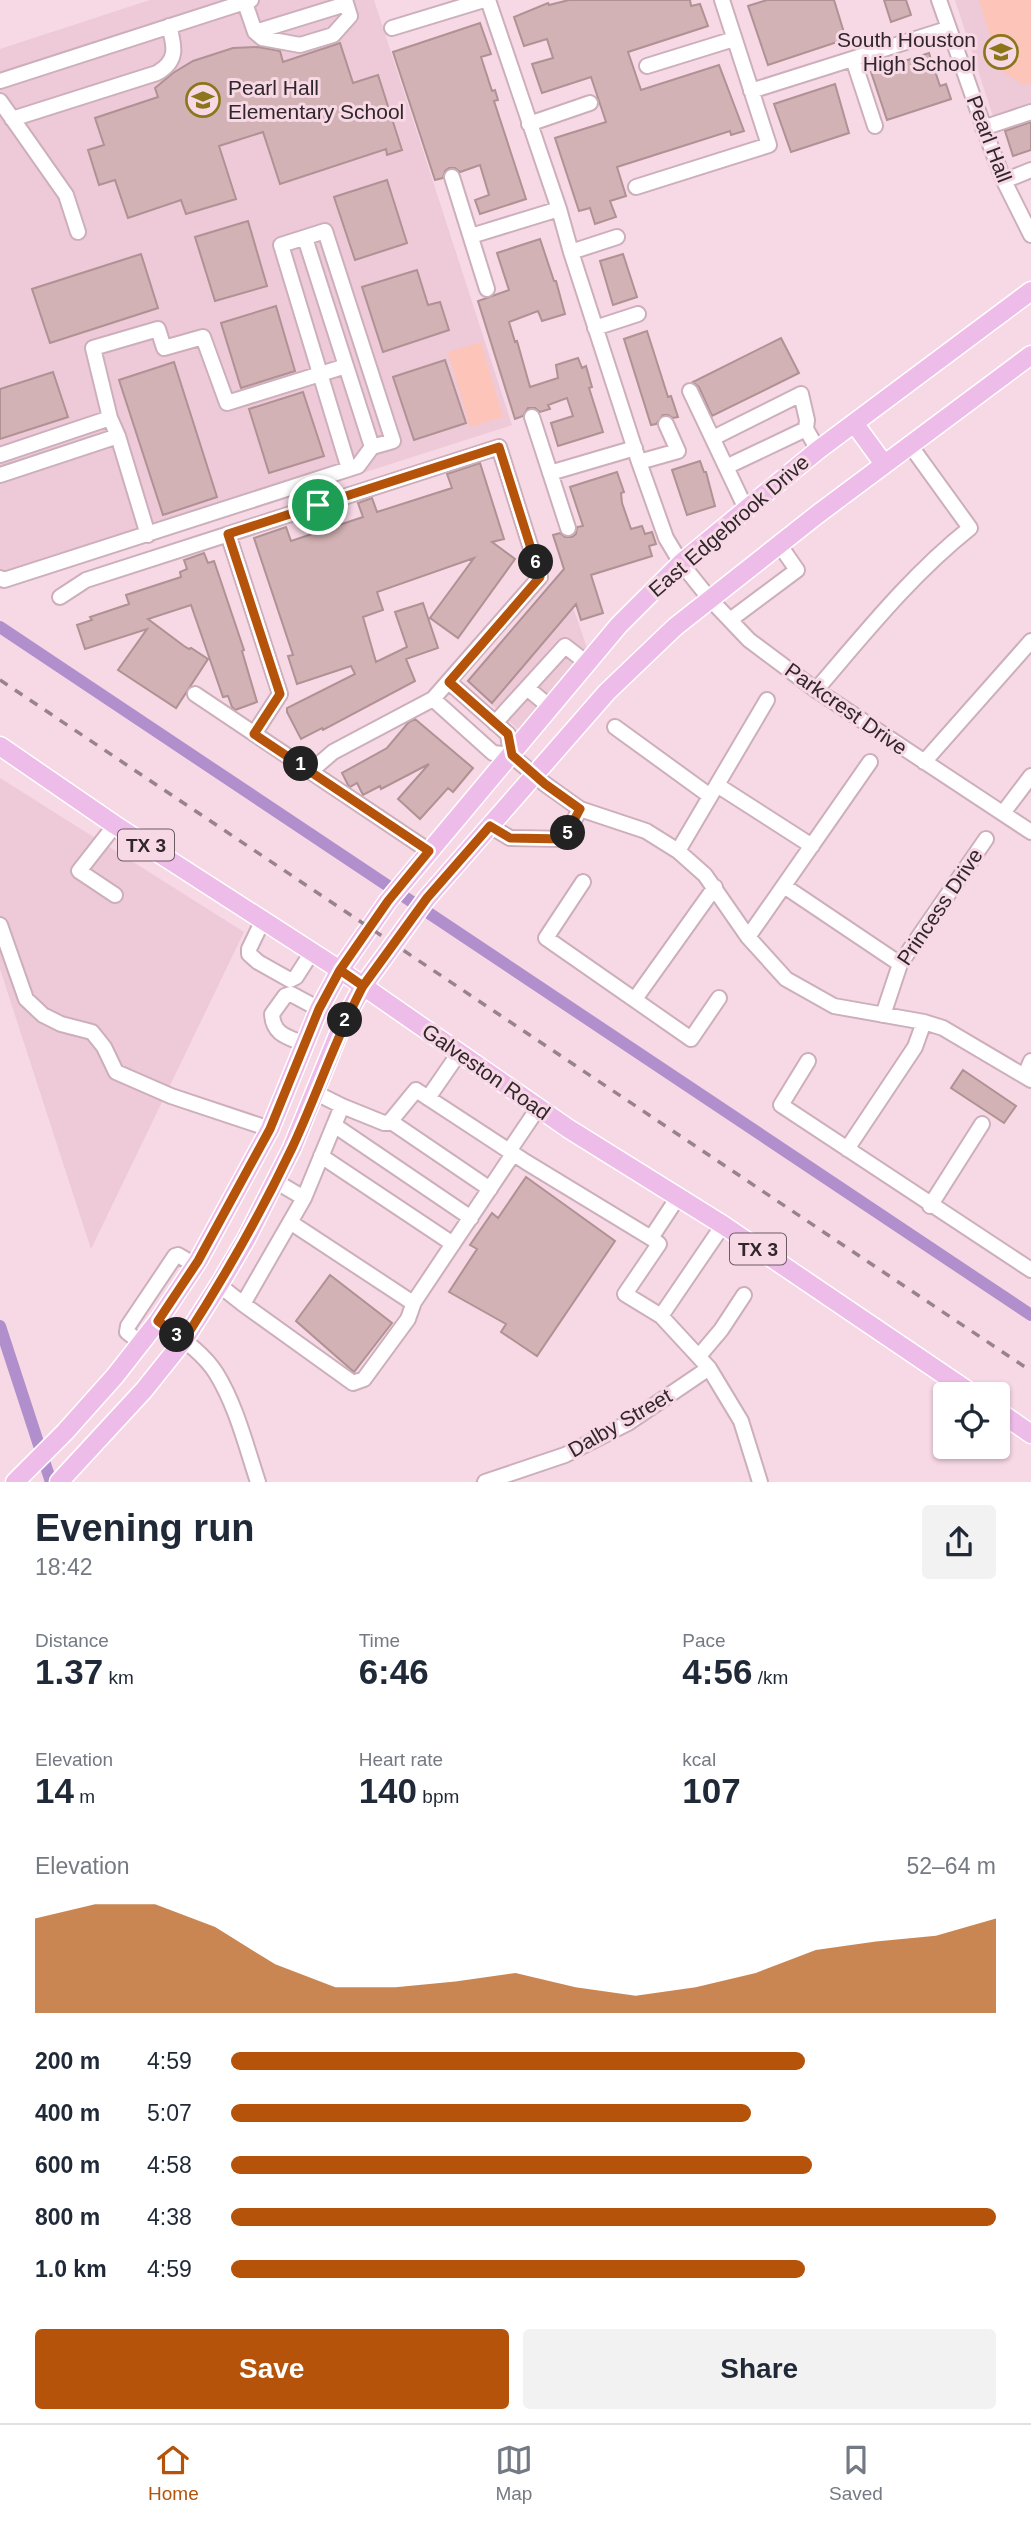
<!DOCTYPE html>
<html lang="en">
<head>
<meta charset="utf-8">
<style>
  :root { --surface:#fff; --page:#f2f2f3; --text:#1f2937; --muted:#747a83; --line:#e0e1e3; --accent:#b45309 }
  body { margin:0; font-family:Helvetica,sans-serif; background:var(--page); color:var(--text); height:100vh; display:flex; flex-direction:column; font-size:26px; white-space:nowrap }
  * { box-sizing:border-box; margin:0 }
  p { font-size:23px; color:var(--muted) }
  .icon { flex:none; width:38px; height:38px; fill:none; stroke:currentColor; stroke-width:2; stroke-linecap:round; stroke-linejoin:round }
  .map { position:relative; height:1482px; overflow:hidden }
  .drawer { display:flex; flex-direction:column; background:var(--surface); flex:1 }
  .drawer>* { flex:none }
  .tools { position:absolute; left:933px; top:1382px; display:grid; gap:14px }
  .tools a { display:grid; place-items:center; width:77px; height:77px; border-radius:7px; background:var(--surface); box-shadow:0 2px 5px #0004; font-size:35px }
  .pin { position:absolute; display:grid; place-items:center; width:60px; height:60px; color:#fff; margin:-30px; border:4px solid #fff; border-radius:50%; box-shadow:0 2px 7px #0007 }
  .km { position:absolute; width:35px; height:35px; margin:-18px; border-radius:50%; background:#222; color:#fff; font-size:19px; line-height:35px; text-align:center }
  .round { display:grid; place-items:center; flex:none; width:74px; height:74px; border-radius:7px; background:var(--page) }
  .summary { display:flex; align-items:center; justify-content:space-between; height:119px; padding:0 35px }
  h1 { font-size:38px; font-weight:600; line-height:52px }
  .stats { display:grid; grid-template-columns:repeat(3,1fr); gap:10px; height:119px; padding:7px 35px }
  .stats div { display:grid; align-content:center }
  .stats b { font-size:35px; font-weight:600 }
  .stats small { font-size:19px; font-weight:400 }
  .stats p { font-size:19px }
  .chart { height:196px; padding:14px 35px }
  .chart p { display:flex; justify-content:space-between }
  .chart svg { width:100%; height:126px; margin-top:7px; fill:var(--accent); opacity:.7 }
  .action { display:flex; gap:14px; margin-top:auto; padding:14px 35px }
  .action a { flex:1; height:80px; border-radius:7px; background:var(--accent); color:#fff; font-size:28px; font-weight:600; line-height:80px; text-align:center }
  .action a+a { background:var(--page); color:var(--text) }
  ul { padding:0 35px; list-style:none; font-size:23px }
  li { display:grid; grid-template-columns:112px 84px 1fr; align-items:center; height:52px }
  li i { height:18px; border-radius:9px; background:var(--accent) }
  .tabs { display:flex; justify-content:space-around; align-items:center; height:98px; border-top:2px solid var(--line); background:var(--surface); font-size:19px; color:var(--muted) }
  .tabs a { display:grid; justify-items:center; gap:4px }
  .tabs .active { color:var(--accent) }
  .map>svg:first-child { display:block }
  .built { fill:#eec9d8 }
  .green { fill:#fdc5b9 }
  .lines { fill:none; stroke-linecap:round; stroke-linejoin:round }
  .canal { stroke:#b18ecc; stroke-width:12 }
  .building { fill:#d2b2b4; stroke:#b09194; stroke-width:2 }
  .minor-casing { stroke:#cdafbc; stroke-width:18 }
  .major-casing { stroke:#fff; stroke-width:21 }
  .minor { stroke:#fff; stroke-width:14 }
  .major { stroke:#eebce9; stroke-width:18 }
  .rail { stroke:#98838c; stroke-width:3.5; stroke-dasharray:9 9; stroke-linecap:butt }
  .route-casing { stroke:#fff; stroke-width:14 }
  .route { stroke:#b45309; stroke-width:9 }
  .labels { text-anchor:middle; stroke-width:6; stroke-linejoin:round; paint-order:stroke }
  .shield { fill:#f7d8e5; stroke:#6c5b63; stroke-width:2 }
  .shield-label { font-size:19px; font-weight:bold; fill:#31262b }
  .poi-label { font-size:21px; fill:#31262b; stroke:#f7d8e5; text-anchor:end }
  .street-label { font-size:21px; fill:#31262b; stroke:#f7d8e5 }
</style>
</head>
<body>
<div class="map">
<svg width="1031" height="1482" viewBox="0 0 1031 1482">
  <rect width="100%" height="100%" fill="#f7d8e5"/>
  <path class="built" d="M150,0H374L512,425L0,589V49Z
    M955,0H1031V104L993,116Z
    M561,572L589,654L521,732L466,681Z
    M0,778L244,932L91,1249L0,969Z"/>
  <path class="green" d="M979,0H1031V83L1024,85L1001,71Z
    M481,342L503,417L470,427L448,352Z"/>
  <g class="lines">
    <path class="canal" d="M0,627L1031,1315
      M0,1326L51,1482"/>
  </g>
  <path class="building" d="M569,0H690L691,6L700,4L708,26L628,52L641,90L719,65L744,131L731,135L730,131L617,167L626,196L610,201L616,217L595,224L590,208L579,211L555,138L606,122L591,77L542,93L532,64L553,58L547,39L524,46L514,17L548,3L549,5Z
    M767,0H834L846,39L768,65L748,6Z
    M884,0H906L911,15L891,22Z
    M480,23L491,54L481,57L492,91L495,90L498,100L494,101L526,199L480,214L475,200L489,195L480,165L460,172L455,168H449L445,171L443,178L435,180L393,52Z
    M340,43L353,83L378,75L402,150L387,155L386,149L280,184L263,132L219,146L236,199L186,214L181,200L128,218L115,180L99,185L88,150L104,145L95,118L158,97L155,88L173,73L193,61L233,48L258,47L280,51L283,62Z
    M929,53L940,86L946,84L951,99L887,120L871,72Z
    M835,84L849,133L791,152L774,104Z
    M1031,122V150L1013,156L1005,131Z
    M387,180L407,243L355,260L334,197Z
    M248,221L267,286L215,301L195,237Z
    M540,239L554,281H556L565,314L542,321L538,311L509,322L515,342L517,341L530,387L558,378L556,365L578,358L582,368L586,366L592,387L589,388L603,432L558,446L551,423L573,416L567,398L548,405L550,409L540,412L535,408H528L523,416L515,419L478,301L509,290L497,253Z
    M141,254L158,308L50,343L32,289Z
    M623,254L637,297L613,305L600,261Z
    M417,270L428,305L440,302L449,330L383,352L362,287Z
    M276,306L295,371L241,388L221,323Z
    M647,331L668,397L671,396L678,417L673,418L668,415H663L656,424L651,425L624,339Z
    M781,338L799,373L712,416L699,387L693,382Z
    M445,360L466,423L414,440L393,377Z
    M174,362L217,497L163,515L119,380Z
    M53,372L68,417L0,439V389Z
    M303,392L324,456L269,473L249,409Z
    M700,461L704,472H706L715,506L687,515L672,470Z
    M480,463L504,539L492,542L515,559L458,638L430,618L474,558L377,592L383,610L363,617L376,662L407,647L395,612L423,603L438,648L406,659L415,681L323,730L322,728L301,739L287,712V708L355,674L351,666L297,684L288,656L293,655L254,538L286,527L291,541L363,517L358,503L372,498L377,512L452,488L447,474Z
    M617,472L624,492L621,493L622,503L631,529L642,526L645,534L652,532L656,544L649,546L652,556L591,575L603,613L581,620L576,604L492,703L468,681L564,569L553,535L560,533L565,537H572L576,534L577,527L583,526L570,487Z
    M204,553L208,563L214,561L244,650L242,651L257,702L235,710L232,707L228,696L223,697L191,605L148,619L184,646L189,649L191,648L208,659L176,708L118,670L147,629L85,649L77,625L92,620L90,617L129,604L126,595L181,577L180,572L187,569L184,560Z
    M415,719L473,768L453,792L448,788L420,819L398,799L429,764L381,789L380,786L363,795L357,783L350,787L348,785L342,773L387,748L408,723Z
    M963,1070L1016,1106L1004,1123L951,1088Z
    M526,1177L615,1241L537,1356L501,1332L506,1324L449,1292L477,1249L470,1245L492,1213L498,1218Z
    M330,1275L392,1323L354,1372L296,1321Z"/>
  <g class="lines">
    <g class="minor-casing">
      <path id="minor" d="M244,0L255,32L262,38L300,45L333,35L350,16L345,0
        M488,0L559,209L571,252L639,462L666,538L681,563L709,598L749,640L816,690L1031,832
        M939,0L989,142L1004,181L1031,235
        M392,28L484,0
        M255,32L346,4
        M853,59L875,126
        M647,66L734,39
        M0,81L251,0
        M751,91L947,29
        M0,101L66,195L78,232
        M12,119L157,73C178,61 175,47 169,26
        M529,124L590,103
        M983,128L1031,112
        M452,177L487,289
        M1004,181L1031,170
        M636,187L769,145L722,0
        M471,236L559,209
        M571,252L617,237
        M595,328L638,314
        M690,391L746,509
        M532,417L568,528
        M713,438L801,394L807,420L806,429
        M0,455L110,418
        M639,462L678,451L666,424
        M726,467L806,429L818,450
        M349,469L281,245L325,231L393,441L372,447
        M550,473L635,448
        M0,475L118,436
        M228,534L280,694L254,734
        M148,535L118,436L110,418L93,348L158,329L164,348L203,337L227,403L346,366
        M0,578L4,580L358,466L372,447L305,238
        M60,597L86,580L499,447L540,577L433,699L333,752L311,771
        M730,620L797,570L779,544
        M449,682L508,734L511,755
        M527,688L550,707
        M816,690C865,633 911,575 970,528L910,445
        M195,694L429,851
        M433,699L493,753L511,755
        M495,723L565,646L587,663
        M615,727L710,796
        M511,755L545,784L580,809L646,831L678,851L705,875L748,937L786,979L834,1006L924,1022L943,1028L1031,1080
        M924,762L1031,641
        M717,785L812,846
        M1003,813L1031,776
        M115,825L79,871L115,895
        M490,826L510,838L564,839L580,809
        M678,851L767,700
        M583,882L546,938L691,1039L719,998
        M784,886L900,964
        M263,920L249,949V954L258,962L290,980L296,977L312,952
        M0,925L26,999L43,1015L61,1024L92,1032L104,1047L116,1072L171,1096L270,1129
        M748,937L870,762
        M635,999L715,887
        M883,1015L900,964L986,839
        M305,1044C288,1037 273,1035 272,1014L285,996L291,994L319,1009
        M808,1061L781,1105L1031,1270
        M1025,1075L1031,1061
        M428,1098L459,1053
        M342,1106L384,1123H389L416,1090L526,1162L651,1238
        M390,1121L490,1189
        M334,1125L471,1218
        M847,1149L915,1047L924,1022
        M509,1151L538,1108
        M321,1156L453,1244
        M275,1181L304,1198
        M678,1197L651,1238L659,1244L625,1294L661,1316L709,1368L741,1421L760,1482
        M930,1206L982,1124
        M290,1222L413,1303
        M219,1285L243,1304L304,1198L342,1106L314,1092
        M243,1304L353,1383L364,1379L408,1319L414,1302L513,1154
        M661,1316L723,1225
        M158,1321C178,1336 203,1352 216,1373C236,1405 246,1446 258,1482
        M141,1343L127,1332L128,1326L175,1256L178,1255L195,1265
        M699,1356L721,1330L744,1295
        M485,1482L565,1455L628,1423L709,1368"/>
    </g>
    <g class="major-casing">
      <path id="major" d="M854,423L884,464
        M0,746L115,825L340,970L569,1129L723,1225L974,1395
        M998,1411L1031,1434
        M15,1482L65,1432L115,1376L158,1321L198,1261L270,1129L319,1009L340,970L388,901L619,625L681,563L818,450L1031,291
        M59,1482L144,1390L184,1340L219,1285L246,1239L292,1148L343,1023L363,986L427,898L607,692L675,627L818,514L1031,355"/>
    </g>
    <use href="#minor" class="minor"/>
    <use href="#major" class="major"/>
    <path class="rail" d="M0,680L1031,1371"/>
  </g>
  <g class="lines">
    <g class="route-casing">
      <path id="route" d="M318,505L228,534L280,694L254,734L429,851L388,901L340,970L363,986C335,1039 317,1095 292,1148C260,1215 224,1278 184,1340L158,1321L198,1261L270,1129L319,1009L340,970L363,986L427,898L490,826L510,838L564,839L580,809L545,784L512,755L508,734L449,682L540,577L499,447L318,505"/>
    </g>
    <use href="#route" class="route"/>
  </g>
  <defs>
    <g id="school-ring" transform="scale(1.75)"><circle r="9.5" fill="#f7d8e5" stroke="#8c761b" stroke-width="1.5"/><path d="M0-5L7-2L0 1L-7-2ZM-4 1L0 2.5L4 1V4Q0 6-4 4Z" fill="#8c761b"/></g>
  </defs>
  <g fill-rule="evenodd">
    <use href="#school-ring" x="1001" y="52"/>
    <use href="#school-ring" x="203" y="100"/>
  </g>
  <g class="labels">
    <g class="shield">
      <rect x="118" y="829.5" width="56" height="31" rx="5"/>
      <rect x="730" y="1233.5" width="56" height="31" rx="5"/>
    </g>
    <g class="shield-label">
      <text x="146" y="852">TX 3</text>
      <text x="758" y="1256">TX 3</text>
    </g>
    <g class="poi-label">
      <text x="976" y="47">South Houston<tspan x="976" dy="24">High School</tspan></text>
      <text x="228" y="95" text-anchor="start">Pearl Hall<tspan x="228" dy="24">Elementary School</tspan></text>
    </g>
    <g class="street-label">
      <text transform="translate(989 139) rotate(69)" y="7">Pearl Hall</text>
      <text transform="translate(729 526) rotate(-41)" y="7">East Edgebrook Drive</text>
      <text transform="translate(846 709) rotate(35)" y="7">Parkcrest Drive</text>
      <text transform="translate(940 907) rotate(-56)" y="7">Princess Drive</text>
      <text transform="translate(486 1072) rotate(35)" y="7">Galveston Road</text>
      <text transform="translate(620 1423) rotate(-30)" y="7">Dalby Street</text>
    </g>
  </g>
</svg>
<div class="tools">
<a><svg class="icon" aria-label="locate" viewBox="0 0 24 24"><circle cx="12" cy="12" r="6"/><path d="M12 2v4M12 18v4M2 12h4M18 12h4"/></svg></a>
</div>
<div class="pin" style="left:318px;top:505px;background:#1e9e55"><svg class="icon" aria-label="arrive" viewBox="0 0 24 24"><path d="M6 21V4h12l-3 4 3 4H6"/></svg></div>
<b class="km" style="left:301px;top:764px">1</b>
<b class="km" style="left:345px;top:1020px">2</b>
<b class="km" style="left:177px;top:1335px">3</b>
<b class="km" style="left:568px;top:833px">5</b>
<b class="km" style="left:536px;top:562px">6</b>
</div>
<section class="drawer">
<div class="summary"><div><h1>Evening run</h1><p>18:42</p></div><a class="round"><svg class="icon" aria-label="share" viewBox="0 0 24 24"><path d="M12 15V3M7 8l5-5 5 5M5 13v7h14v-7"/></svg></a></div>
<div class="stats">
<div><p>Distance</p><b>1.37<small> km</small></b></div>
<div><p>Time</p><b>6:46</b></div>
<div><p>Pace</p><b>4:56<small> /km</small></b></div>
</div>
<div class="stats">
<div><p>Elevation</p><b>14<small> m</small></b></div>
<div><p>Heart rate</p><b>140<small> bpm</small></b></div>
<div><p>kcal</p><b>107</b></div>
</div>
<div class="chart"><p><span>Elevation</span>52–64 m</p>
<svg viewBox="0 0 160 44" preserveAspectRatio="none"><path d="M0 44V11L10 6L20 6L30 14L40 27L50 35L60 35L70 33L80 30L90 35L100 38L110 35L120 30L130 22L140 19L150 17L160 11V44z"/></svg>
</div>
<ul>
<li><b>200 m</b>4:59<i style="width:75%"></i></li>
<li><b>400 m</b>5:07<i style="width:68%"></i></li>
<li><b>600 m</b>4:58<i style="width:76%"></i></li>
<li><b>800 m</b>4:38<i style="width:100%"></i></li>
<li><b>1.0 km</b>4:59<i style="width:75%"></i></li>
</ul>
<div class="action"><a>Save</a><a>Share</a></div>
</section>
<nav class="tabs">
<a class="active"><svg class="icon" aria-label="home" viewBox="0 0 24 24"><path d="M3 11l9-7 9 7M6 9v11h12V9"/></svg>Home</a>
<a><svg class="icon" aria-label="map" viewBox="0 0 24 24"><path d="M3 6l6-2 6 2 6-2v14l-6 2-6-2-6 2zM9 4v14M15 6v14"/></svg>Map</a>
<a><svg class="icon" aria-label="saved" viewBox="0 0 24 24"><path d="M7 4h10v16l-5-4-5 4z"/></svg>Saved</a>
</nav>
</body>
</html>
